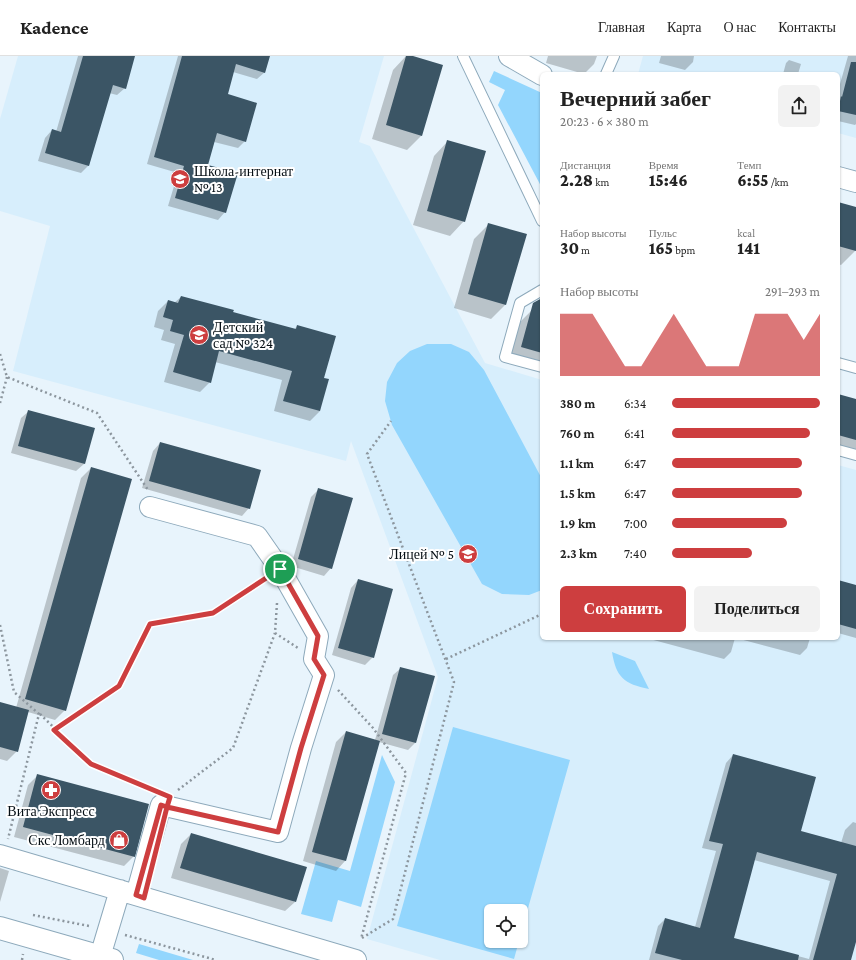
<!DOCTYPE html>
<html lang="ru">
<head>
<meta charset="utf-8">
<style>
  :root { --surface:#fff; --page:#f2f2f2; --text:#222; --muted:#767676; --line:#e0e0e0; --accent:#cd3e3f }
  body { margin:0; font-family:"Crimson Pro",serif; background:var(--page); color:var(--text); height:100vh; display:flex; flex-direction:column; font-size:15px; white-space:nowrap }
  * { box-sizing:border-box; margin:0 }
  p { font-size:13px; color:var(--muted) }
  .icon { flex:none; width:22px; height:22px; fill:none; stroke:currentColor; stroke-width:2; stroke-linecap:round; stroke-linejoin:round }
  .map { position:relative; flex:1; overflow:hidden }
  .drawer { position:absolute; left:540px; top:16px; width:300px; height:568px; display:flex; flex-direction:column; background:var(--surface); border-radius:6px; box-shadow:0 1px 3px #0004 }
  .drawer>* { flex:none }
  .buttons { position:absolute; left:484px; top:848px; display:grid; gap:8px }
  .buttons a { display:grid; place-items:center; width:44px; height:44px; border-radius:6px; background:var(--surface); box-shadow:0 1px 3px #0004; font-size:20px }
  .pin { position:absolute; display:grid; place-items:center; width:34px; height:34px; color:#fff; margin:-17px; border:2px solid #fff; border-radius:50%; box-shadow:0 1px 4px #0007 }
  .round { display:grid; place-items:center; flex:none; width:42px; height:42px; border-radius:6px; background:var(--page) }
  .headline { display:flex; align-items:center; justify-content:space-between; height:68px; padding:0 20px }
  h1 { font-size:22px; font-weight:800; line-height:30px }
  .stats { display:grid; grid-template-columns:repeat(3,1fr); gap:6px; height:68px; padding:4px 20px }
  .stats div { display:grid; align-content:center }
  .stats b { font-size:17px; font-weight:800 }
  .stats small { font-size:11px; font-weight:400 }
  .stats p { font-size:11px }
  .chart { height:112px; padding:8px 20px }
  .chart p { display:flex; justify-content:space-between }
  .chart svg { width:100%; height:72px; margin-top:4px; fill:var(--accent); opacity:.7 }
  .button { display:flex; gap:8px; margin-top:auto; padding:8px 20px }
  .button a { flex:1; height:46px; border-radius:6px; background:var(--accent); color:#fff; font-size:16px; font-weight:800; line-height:46px; text-align:center }
  .button a+a { background:var(--page); color:var(--text) }
  ul { padding:0 20px; list-style:none; font-size:13px }
  li { display:grid; grid-template-columns:64px 48px 1fr; align-items:center; height:30px }
  li i { height:10px; border-radius:5px; background:var(--accent) }
  header { display:flex; align-items:center; gap:24px; box-sizing:border-box; height:56px; padding:0 20px; background:var(--surface); border-bottom:1px solid var(--line) }
  header strong { font-size:19px }
  nav { display:flex; gap:22px; margin-inline-start:auto; font-size:14px }
  .map>svg:first-child { display:block }
  .built { fill:#d7eefc; fill-rule:evenodd }
  .green { fill:#93d6fd }
  .shadow { fill:#0003; fill-rule:evenodd }
  .building { fill:#3b5565 }
  .lines { fill:none; stroke-linecap:round; stroke-linejoin:round }
  .service-casing { stroke:#8da9bb; stroke-width:12 }
  .minor-casing { stroke:#8da9bb; stroke-width:22 }
  .tertiary-casing { stroke:#8da9bb; stroke-width:24 }
  .path { stroke:#8c969e; stroke-width:2.5; stroke-dasharray:2 3; stroke-linecap:butt }
  .service { stroke:#fff; stroke-width:10 }
  .minor { stroke:#fff; stroke-width:20 }
  .tertiary { stroke:#fff; stroke-width:22 }
  .route-casing { stroke:#fff; stroke-width:8 }
  .route { stroke:#cd3e3f; stroke-width:5 }
  .labels { text-anchor:middle; stroke-width:4; stroke-linejoin:round; paint-order:stroke }
  .poi-label { font-size:14px; fill:#050e14; stroke:#fff; text-anchor:start }
</style>
</head>
<body>
<header>
<strong>Kadence</strong>
<nav><a>Главная</a><a>Карта</a><a>О нас</a><a>Контакты</a></nav>
</header>
<div class="map">
<svg width="856" height="904" viewBox="0 0 856 904">
  <rect width="100%" height="100%" fill="#e8f4fc"/>
  <path class="built" d="M18,0H384L359,86L370,90L485,307L542,324V582H838V409L856,414V904H440L367,883L438,621L351,385L346,405L13,315L50,170L0,155V63ZM491,855H521V885H491Z
    M643,0H856V82L838,77V18H638Z"/>
  <path class="green" d="M494,15L542,37V132L498,49L505,34L489,26Z
    M427,288H451L469,296L484,314L542,423V534L529,539L502,538L482,528L392,369L385,345L387,326L397,307L410,295Z
    M612,596L635,605L649,633C624,628 616,621 612,596Z
    M453,671L570,704L521,877V855H491V885H519L514,903L397,870Z
    M382,699L395,726L361,851L338,844L332,866L301,858L316,805L350,815Z
    M139,888L193,904H159L136,897Z"/>
  <path class="shadow" d="M78,0H134L125,32L117,39L109,37L89,109L81,117L38,105L45,82L52,74L56,76Z
    M178,0H269L265,16L257,23L233,16L227,39L245,85L238,92L214,86L207,110L225,156L218,164L168,150L178,117L147,108Z
    M406,0H409L422,79L407,94L372,83L393,14Z
    M548,0H597L594,8L584,18L546,7Z
    M661,0H694L693,6L685,14L659,7Z
    M848,0H856V68L855,69L838,65V35Z
    M789,4L801,8L798,18H783L786,7Z
    M448,85L464,165L450,180L413,169L434,100Z
    M838,147L856,152V191L855,195L841,209L838,208Z
    M489,168L525,179L505,249L491,263L454,252L474,183Z
    M181,241L232,257L294,274L297,270L323,322L320,355L310,365L274,355L282,324L215,306L210,326L200,336L164,326L175,288L161,284L164,274L154,271L158,255L168,245L174,247Z
    M532,254L542,257V313L509,304L520,266Z
    M838,339L856,344V400L838,395Z
    M29,355L94,373L84,408L76,415L11,397L21,362Z
    M160,387L249,452L242,460L142,432L153,395Z
    M91,412L65,654L55,664L28,656L17,695L7,705L0,703V647L16,652L81,422Z
    M319,433L331,512L324,520L291,510L311,441Z
    M358,524L373,601L365,609L332,599L351,532Z
    M838,525L856,530V582L838,577Z
    M646,582H735L731,596L724,603Z
    M736,582H810L807,592L800,599Z
    M401,612L415,687L408,694L379,686L345,805L336,815L303,805L336,686L346,676L375,684L393,619Z
    M733,699L800,776L841,787L845,774L853,766L856,767V883L850,904H649L658,870L665,863L695,871L716,795L702,792L726,707ZM754,804L830,825L809,903L732,882Z
    M38,719L134,800L124,810L14,781L28,729Z
    M191,778L295,846L285,855L171,822L181,788Z
    M0,812L9,815L0,846Z"/>
  <path class="building" d="M83,0H135L126,33L113,29L89,110L45,97L52,73L61,76Z
    M182,0H270L265,17L236,8L228,38L257,47L246,86L217,77L208,109L238,117L226,157L175,142L184,110L154,101Z
    M406,0H413L443,9L422,80L386,69Z
    M851,6H856V59L838,55L841,40L842,41Z
    M447,84L486,95L465,166L427,155Z
    M838,146L856,151V195L838,190Z
    M488,167L527,178L506,249L468,238Z
    M181,240L234,254L233,256L296,273L297,269L336,280L324,322L329,323L320,355L283,345L292,315L219,295L211,327L173,316L184,279L170,275L173,264L163,261L168,244L178,247Z
    M542,242V297L521,291L533,247Z
    M838,338L856,343V384L838,379Z
    M28,354L95,372L85,408L18,390Z
    M160,386L261,414L250,453L149,425Z
    M91,411L132,423L66,655L25,643Z
    M318,432L353,442L332,513L298,503Z
    M358,523L393,533L374,602L338,592Z
    M838,524L856,529V573L838,568Z
    M400,611L435,620L416,687L382,678Z
    M0,646L29,654L18,696L0,691Z
    M346,675L380,685L346,805L312,796Z
    M733,698L816,721L801,775L856,790V886L851,904H813L837,818L757,796L734,882L799,899L798,904H682L655,897L665,862L700,872L723,788L709,785Z
    M37,718L149,748L135,801L23,771Z
    M191,777L307,811L296,846L180,812Z"/>
  <g class="lines">
    <g class="service-casing">
      <path id="service" d="M463,0L542,165
        M606,18L614,0
        M542,234L520,247L505,301L542,311
        M838,307L856,312
        M838,394L856,399"/>
    </g>
    <g class="minor-casing">
      <path id="minor" d="M509,0L542,19
        M838,121L856,126
        M0,799L356,904
        M136,839L161,749L278,776L301,692L324,619L314,603L318,580L280,513L257,480L150,451
        M99,904L120,834"/>
    </g>
    <g class="tertiary-casing">
      <path id="tertiary" d="M0,872L112,904"/>
    </g>
    <path class="path" d="M0,298L7,321L97,357L148,434
      M0,347L7,321
      M277,547L275,577L298,592
      M0,569L14,636L39,658L8,783
      M446,603L542,558
      M338,634L373,672L406,717L361,883
      M40,658L91,708L151,733
      M54,674L119,630L150,568L213,557L265,523
      M178,734L233,692L275,577
      M33,859L89,870
      M125,879L216,904
      M362,882L393,863L454,626L367,398L391,365
      M22,904L23,898"/>
    <use href="#service" class="service"/>
    <use href="#minor" class="minor"/>
    <use href="#tertiary" class="tertiary"/>
  </g>
  <g class="lines">
    <g class="route-casing">
      <path id="route" d="M280,513L318,580L314,603L324,619L301,692L278,776L167,751L161,749L136,839L144,842L167,751L170,741L91,708L54,674L119,630L150,568L213,557L280,513"/>
    </g>
    <use href="#route" class="route"/>
  </g>
  <defs>
    <g id="school-disc" transform="scale(1)"><circle r="9.5" fill="#cd3e3f" stroke="#fff"/><path d="M0-5L7-2L0 1L-7-2ZM-4 1L0 2.5L4 1V4Q0 6-4 4Z" fill="#fff"/></g>
    <g id="pharmacy-disc" transform="scale(1)"><circle r="9.5" fill="#cd3e3f" stroke="#fff"/><path d="M-2-6h4v4h4v4h-4v4h-4v-4h-4v-4h4Z" fill="#fff"/></g>
    <g id="shop-disc" transform="scale(1)"><circle r="9.5" fill="#cd3e3f" stroke="#fff"/><path d="M-5-2.5h2.3a2.7 3.5 0 0 1 5.4 0H5L5.5 6h-11ZM-1.5-2.5h3a1.5 2.3 0 0 0-3 0Z" fill="#fff"/></g>
  </defs>
  <g fill-rule="evenodd">
    <use href="#school-disc" x="180" y="123"/>
    <use href="#school-disc" x="199" y="279"/>
    <use href="#school-disc" x="468" y="498"/>
    <use href="#pharmacy-disc" x="51" y="734"/>
    <use href="#shop-disc" x="119" y="784"/>
  </g>
  <g class="labels">
    <g class="poi-label">
      <text x="194" y="120">Школа-интернат<tspan x="194" dy="16">№ 13</tspan></text>
      <text x="213" y="276">Детский<tspan x="213" dy="16">сад № 324</tspan></text>
      <text x="454" y="503" text-anchor="end">Лицей № 5</text>
      <text x="51" y="760" text-anchor="middle">Вита Экспресс</text>
      <text x="105" y="789" text-anchor="end">Скс Ломбард</text>
    </g>
  </g>
</svg>
<div class="buttons">
<a><svg class="icon" aria-label="locate" viewBox="0 0 24 24"><circle cx="12" cy="12" r="6"/><path d="M12 2v4M12 18v4M2 12h4M18 12h4"/></svg></a>
</div>
<div class="pin" style="left:280px;top:513px;background:#1e9e55"><svg class="icon" aria-label="arrive" viewBox="0 0 24 24"><path d="M6 21V4h12l-3 4 3 4H6"/></svg></div>
<section class="drawer">
<div class="headline"><div><h1>Вечерний забег</h1><p>20:23 · 6 × 380 m</p></div><a class="round"><svg class="icon" aria-label="share" viewBox="0 0 24 24"><path d="M12 15V3M7 8l5-5 5 5M5 13v7h14v-7"/></svg></a></div>
<div class="stats">
<div><p>Дистанция</p><b>2.28<small> km</small></b></div>
<div><p>Время</p><b>15:46</b></div>
<div><p>Темп</p><b>6:55<small> /km</small></b></div>
</div>
<div class="stats">
<div><p>Набор высоты</p><b>30<small> m</small></b></div>
<div><p>Пульс</p><b>165<small> bpm</small></b></div>
<div><p>kcal</p><b>141</b></div>
</div>
<div class="chart"><p><span>Набор высоты</span>291–293 m</p>
<svg viewBox="0 0 160 44" preserveAspectRatio="none"><path d="M0 44V6L10 6L20 6L30 22L40 38L50 38L60 22L70 6L80 22L90 38L100 38L110 38L120 6L130 6L140 6L150 22L160 6V44z"/></svg>
</div>
<ul>
<li><b>380 m</b>6:34<i style="width:100%"></i></li>
<li><b>760 m</b>6:41<i style="width:93%"></i></li>
<li><b>1.1 km</b>6:47<i style="width:88%"></i></li>
<li><b>1.5 km</b>6:47<i style="width:88%"></i></li>
<li><b>1.9 km</b>7:00<i style="width:78%"></i></li>
<li><b>2.3 km</b>7:40<i style="width:54%"></i></li>
</ul>
<div class="button"><a>Сохранить</a><a>Поделиться</a></div>
</section>
</div>
</body>
</html>
